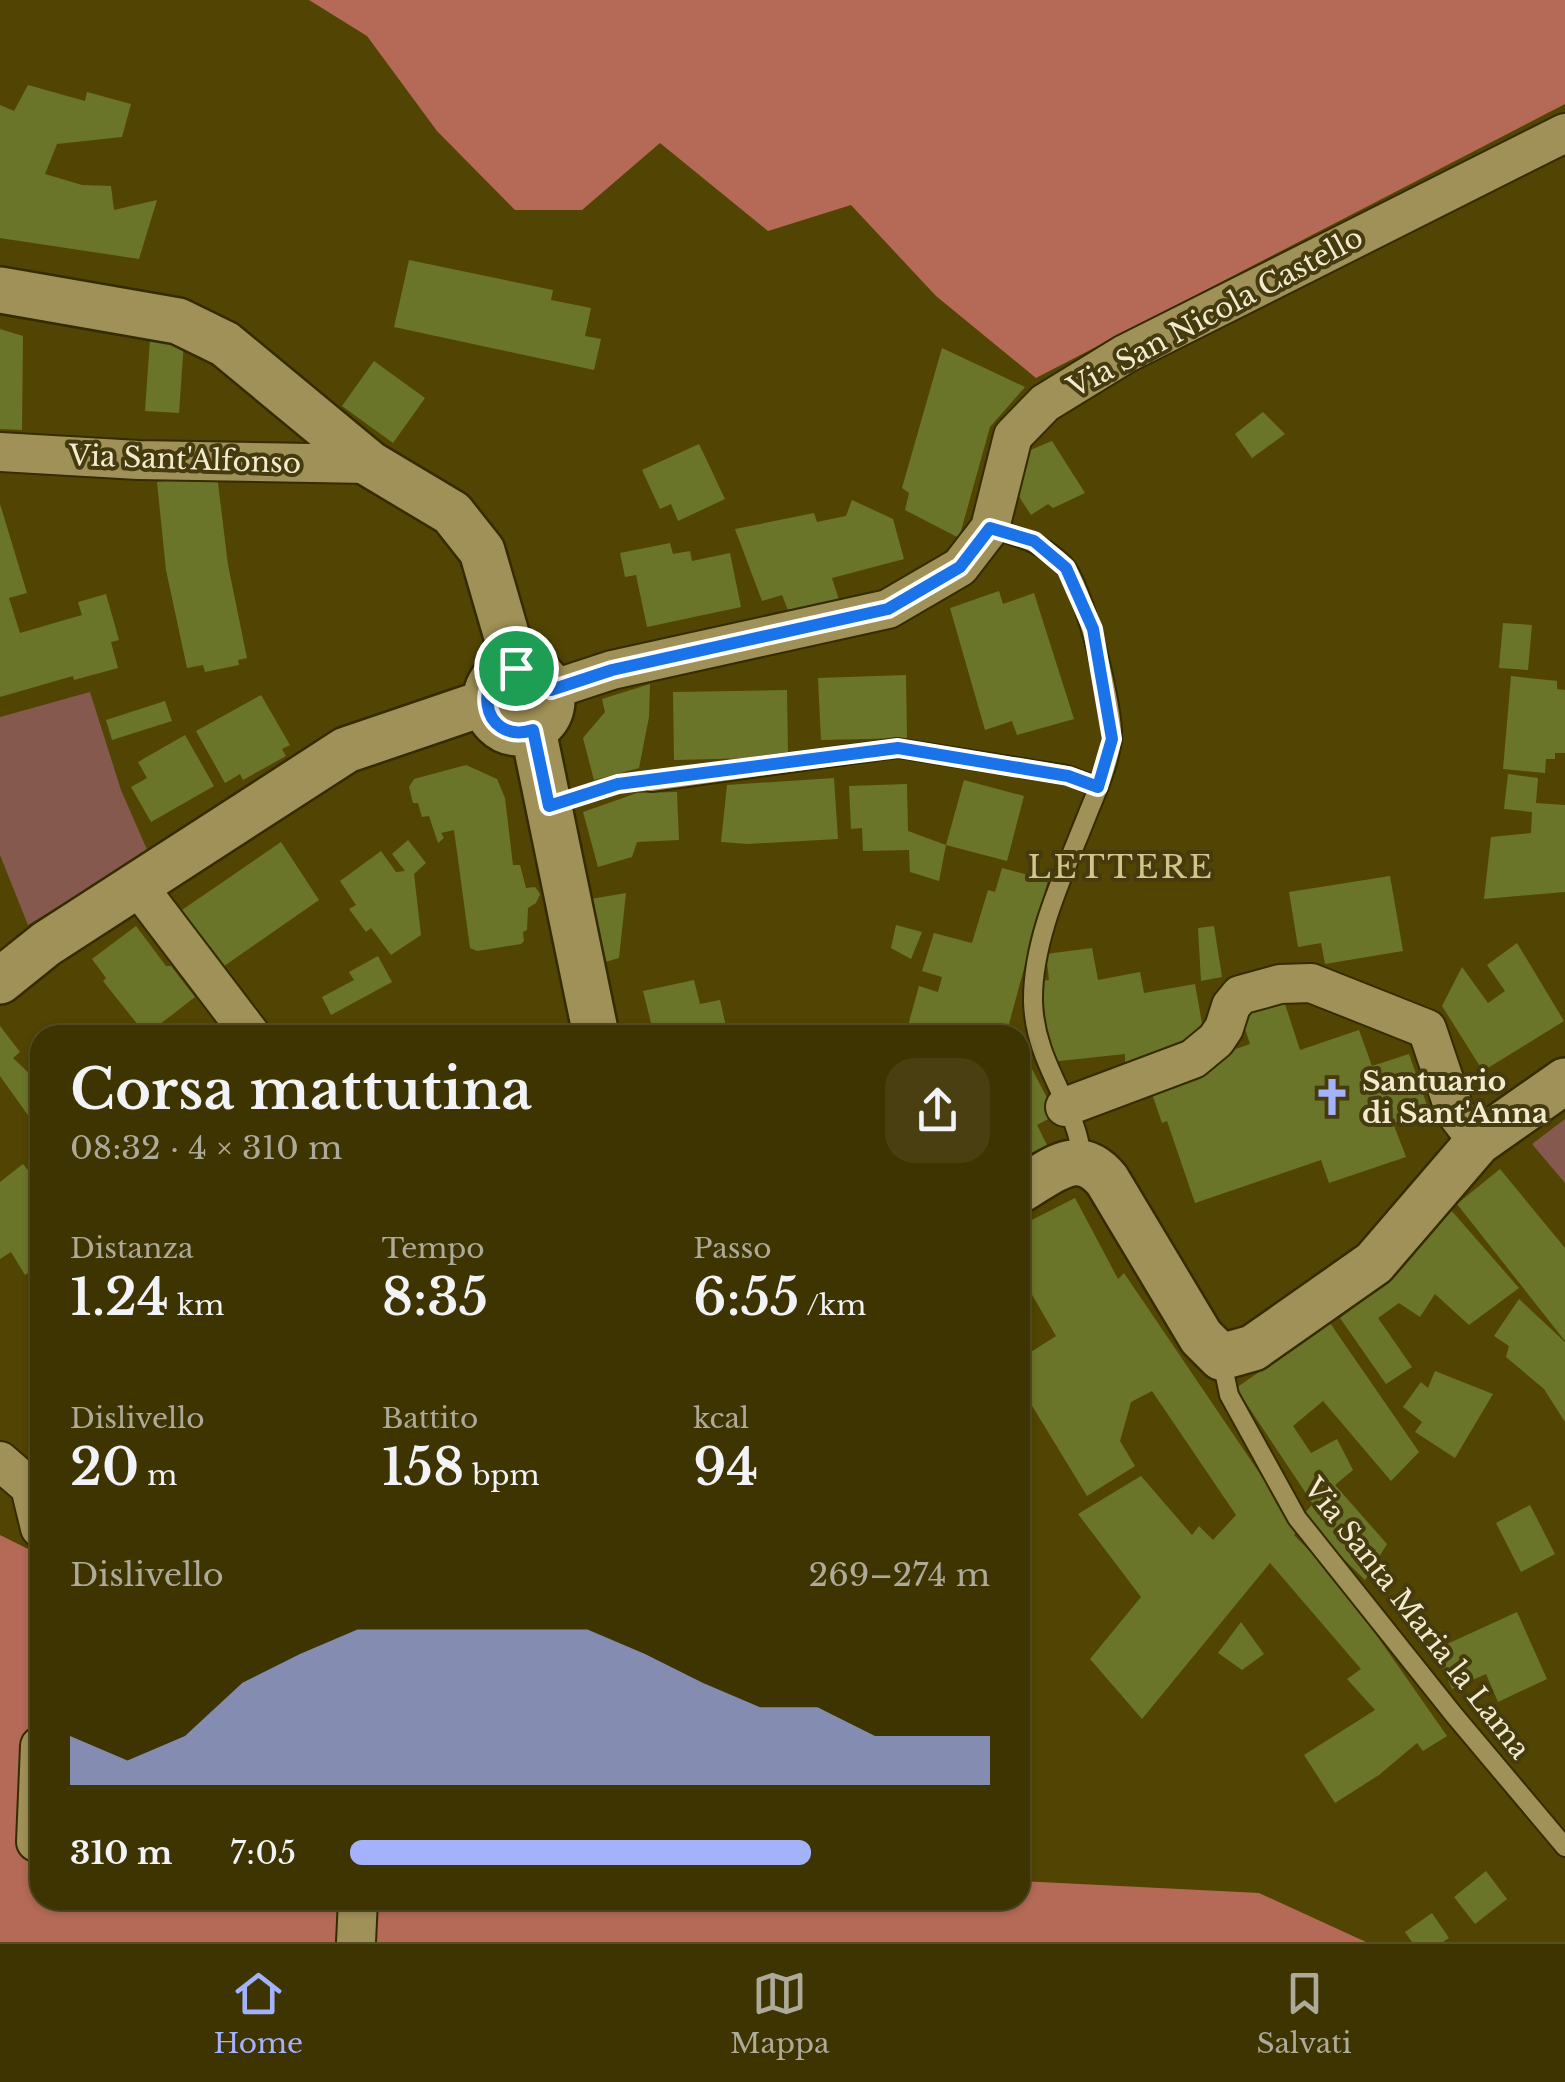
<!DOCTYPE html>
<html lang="it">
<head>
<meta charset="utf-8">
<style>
  :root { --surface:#3e3402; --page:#493f11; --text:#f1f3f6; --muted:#adaa99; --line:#574f24; --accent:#a4b2fc }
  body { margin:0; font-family:"Libre Baskerville",serif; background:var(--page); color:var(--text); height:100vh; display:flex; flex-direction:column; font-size:38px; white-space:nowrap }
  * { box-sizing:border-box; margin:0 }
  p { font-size:32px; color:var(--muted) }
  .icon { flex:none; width:55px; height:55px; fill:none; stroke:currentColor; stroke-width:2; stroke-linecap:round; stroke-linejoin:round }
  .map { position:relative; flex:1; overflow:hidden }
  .side { position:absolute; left:30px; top:1025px; width:1000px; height:885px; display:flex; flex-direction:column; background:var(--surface); border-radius:30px; box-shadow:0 2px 8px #0004,0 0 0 2px var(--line) }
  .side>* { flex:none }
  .pin { position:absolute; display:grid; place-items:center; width:85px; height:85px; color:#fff; margin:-42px; border:5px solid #fff; border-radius:50%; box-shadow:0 2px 10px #0007 }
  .round { display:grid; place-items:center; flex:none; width:105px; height:105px; border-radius:30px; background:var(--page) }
  .summary { display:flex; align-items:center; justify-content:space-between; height:170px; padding:0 40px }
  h1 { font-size:55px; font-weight:600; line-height:75px }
  .stats { display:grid; grid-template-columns:repeat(3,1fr); gap:15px; height:170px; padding:10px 40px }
  .stats div { display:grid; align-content:center }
  .stats b { font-size:50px; font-weight:600 }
  .stats small { font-size:28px; font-weight:400 }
  .stats p { font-size:28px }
  .chart { height:280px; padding:20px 40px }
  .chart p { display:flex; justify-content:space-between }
  .chart svg { width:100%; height:180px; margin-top:10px; fill:var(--accent); opacity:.7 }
  ul { padding:0 40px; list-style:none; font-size:32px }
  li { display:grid; grid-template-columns:160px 120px 1fr; align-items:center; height:75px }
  li i { height:25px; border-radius:12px; background:var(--accent) }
  .dock { display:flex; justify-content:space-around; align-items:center; height:140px; border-top:2px solid var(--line); background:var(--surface); font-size:28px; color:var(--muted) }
  .dock a { display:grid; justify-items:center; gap:5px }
  .dock .on { color:var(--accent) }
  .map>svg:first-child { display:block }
  .green { fill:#85594d }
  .forest { fill:#b46a56 }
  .building { fill:#6b7529 }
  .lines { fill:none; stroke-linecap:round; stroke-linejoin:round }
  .service-casing { stroke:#352b00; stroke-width:22 }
  .minor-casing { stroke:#352b00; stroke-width:42 }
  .tertiary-casing { stroke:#352b00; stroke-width:50 }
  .path { stroke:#857943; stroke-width:6; stroke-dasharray:5 5; stroke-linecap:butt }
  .service { stroke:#9f9157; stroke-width:18 }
  .minor { stroke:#9f9157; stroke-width:38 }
  .tertiary { stroke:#9f9157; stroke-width:45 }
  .route-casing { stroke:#fff; stroke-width:20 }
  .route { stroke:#1a73e8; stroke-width:12 }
  .labels { text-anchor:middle; stroke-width:8; stroke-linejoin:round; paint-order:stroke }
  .street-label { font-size:28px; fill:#f3ebce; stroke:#453b0e }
  .poi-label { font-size:28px; font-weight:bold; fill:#f3ebce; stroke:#453b0e; text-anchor:start }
  .quarter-label { font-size:32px; letter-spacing:2.5px; fill:#d3c58a; stroke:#453b0e }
</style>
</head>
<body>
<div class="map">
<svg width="1565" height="1942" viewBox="0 0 1565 1942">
  <rect width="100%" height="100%" fill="#524503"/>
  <path class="green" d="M90,692L121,790L148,852L28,925L0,855V717Z
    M1565,1119V1183L1532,1144Z"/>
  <path class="forest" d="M309,0H1565V104L1036,378L936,296L851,205L768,231L660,143L582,210H515L437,131L367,36Z
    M0,1535L40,1555V1900H1020V1881L1259,1893L1366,1942H0Z"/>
  <path class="building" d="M28,85L85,101L87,92L131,104L122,137L57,144L45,174L82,185L111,186L114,210L157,200L139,259L0,238V105L14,111Z
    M409,260L553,290L551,300L591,308L585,336L601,339L594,370L394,327Z
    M0,329L23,336L22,430L0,429Z
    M150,339L184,341L179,413L145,411Z
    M942,348L1025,387L990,427L959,538L905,510L909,493L902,488Z
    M374,361L425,398L393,443L342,406Z
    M1263,412L1285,434L1252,458L1235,434Z
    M1052,441L1085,493L1053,508L1048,504L1031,515L1013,487L1023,453Z
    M699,444L725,499L678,521L671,504L660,509L642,470Z
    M217,475L228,565L247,658L238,660L239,665L205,672L203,665L187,668L166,570L157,482Z
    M852,500L893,519L904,559L832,578L840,603L791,618L782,595L762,601L735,529L814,513L817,522L846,516Z
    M0,504L27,593L9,598L20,633L82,615L78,602L106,594L119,640L111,642L118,668L74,680L73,676L0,697Z
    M670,543L673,554L690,551L692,561L730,553L741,607L647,627L636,575L625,577L620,553Z
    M999,591L1003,604L1034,593L1074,719L1017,735L1012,721L985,730L950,608Z
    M1503,623L1532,625L1528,670L1499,668Z
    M906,675L907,738L821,740L818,678Z
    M1511,676L1557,681V689L1565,690V753H1555V759H1546L1545,773L1503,769Z
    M650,684L649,717L639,768L594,780L583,738L605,712L602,699Z
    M787,690L788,757L674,760L673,692Z
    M261,695L290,745L282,749L286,756L243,780L240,774L225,783L196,731Z
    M165,701L172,721L112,740L106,720Z
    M185,735L214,786L151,822L131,787L147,778L138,762Z
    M466,765L497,779L505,798L513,865H520L526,888L535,887L540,894L536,903L528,908L527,930L523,932L524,941L521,944L477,951L470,948L454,830L441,833L444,838L438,843L429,816L422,817L418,803H413L409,787L414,779Z
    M1508,774L1538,778L1536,803L1565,805V892L1484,899L1491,837L1531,833L1532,812L1504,809Z
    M834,778L838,839L748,844L721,842L727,785Z
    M964,780L1024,796L1007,861L946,845Z
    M907,784L908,831L946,845L939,881L910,872L909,850L863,851L862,828L851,829L849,786Z
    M677,792L679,840L637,842L632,857L598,867L583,812L637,793Z
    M408,840L426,863L414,874L421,935L391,955L371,928L366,932L349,909L356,905L340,881L381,851L396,872L405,871L392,854Z
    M281,842L319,900L217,971L179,912Z
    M1002,868L1048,880L1006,1035H964L940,1028L938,1035L906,1033L919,986L938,992L942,977L922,971L934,933L972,943L988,890L995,892Z
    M1390,876L1403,951L1325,964L1321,943L1298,947L1289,892Z
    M626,893L619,958L602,963L585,900Z
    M896,925L922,932L911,959L891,948Z
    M136,926L166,966H171L195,997L146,1035L103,981L106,978L92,959Z
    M1214,926L1222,977L1201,981L1198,928Z
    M1517,943L1564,1021L1483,1071L1442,1006L1462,967L1488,1003L1505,991L1487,965Z
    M1092,948L1098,980L1140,972L1144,993L1195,984L1203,1029L1187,1058L1125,1064V1054L1050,1062L1041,981L1049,980L1046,954Z
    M378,956L392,982L331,1015L322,997L354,980L349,972Z
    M694,980L700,1004L720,1000L728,1035H654L643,991Z
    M1284,1001L1300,1050L1359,1030L1372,1066L1409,1054L1429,1111L1393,1123L1406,1157L1329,1183L1321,1160L1195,1203L1167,1121L1162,1123L1149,1085L1187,1066L1250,1044L1241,1016Z
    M0,1026L20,1052L13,1058L32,1076L40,1070V1132L0,1076Z
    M1032,1069L1056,1115L1037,1125L1047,1145L1020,1159V1074Z
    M23,1164L40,1186V1270L37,1266L25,1275L11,1252L0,1259V1182Z
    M1500,1169L1565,1248V1341L1457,1204Z
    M1075,1198L1118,1279L1124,1273L1298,1530L1294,1535L1338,1580L1447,1736L1423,1751L1417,1743L1379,1775L1335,1803L1304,1755L1375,1710L1347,1679L1361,1669L1270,1563L1142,1719L1090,1659L1141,1597L1078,1514L1141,1476L1192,1535L1199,1526L1213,1540L1236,1515L1152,1391L1131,1402L1120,1441L1135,1466L1087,1496L1020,1386V1359L1056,1336L1020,1274V1226Z
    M1450,1209L1519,1288L1469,1325L1435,1294L1420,1317L1399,1303L1378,1318L1412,1367L1386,1384L1340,1318L1387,1281L1399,1263Z
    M1519,1299L1565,1342V1422L1544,1389L1506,1357L1509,1346L1494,1336Z
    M1330,1323L1419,1452L1391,1481L1323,1401L1293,1426L1311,1453L1337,1439L1353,1470L1335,1485L1387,1544L1365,1580L1301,1517L1313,1504L1236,1388Z
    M1435,1371L1493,1394L1455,1458L1415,1432L1422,1422L1403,1407L1421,1382L1428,1388Z
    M1530,1505L1555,1554L1521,1572L1496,1523Z
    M1517,1612L1547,1679L1498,1702L1486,1674L1452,1689L1434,1650Z
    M1241,1622L1264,1654L1242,1670L1218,1653Z
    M1486,1871L1507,1899L1475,1924L1454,1897Z
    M1432,1913L1449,1938L1443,1942H1412L1405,1932Z"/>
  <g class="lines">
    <g class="service-casing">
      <path id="service" d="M990,528C1019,537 1043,543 1064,565C1084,587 1115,711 1112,740C1109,764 1097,791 1088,813C1065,872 1032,938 1033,1002C1035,1066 1078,1105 1082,1160
        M651,782L898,748L1067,775L1098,787
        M1221,1357L1229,1395L1297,1518L1454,1715L1565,1847"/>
    </g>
    <g class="minor-casing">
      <path id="minor" d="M0,452L138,460L370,464
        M551,690L612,670L888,609L960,567L990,528L1013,436L1045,403L1125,354L1565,133
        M137,885L251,1035
        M1065,1107L1193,1059L1216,1040L1224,1028L1231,1006L1240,995L1280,984L1311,983L1427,1029L1455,1112L1478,1142
        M0,1461L30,1487L40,1528
        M36,1842L40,1746
        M356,1942L358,1900"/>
    </g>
    <g class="tertiary-casing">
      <path id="tertiary" d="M0,290L178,321L225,344L370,464L452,513L482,551L516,668
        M486 700a33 33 0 1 1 66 0a33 33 0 1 1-66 0Z
        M533,730L596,1035
        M0,981L46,944L346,750L487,702
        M1020,1190C1052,1171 1078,1145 1107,1180L1201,1337L1221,1357L1253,1348L1374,1263L1478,1142L1565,1081"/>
    </g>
    <path class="path" d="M583,793L629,783"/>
    <use href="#service" class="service"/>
    <use href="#minor" class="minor"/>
    <use href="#tertiary" class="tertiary"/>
  </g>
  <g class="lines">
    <g class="route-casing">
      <path id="route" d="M990,528L1034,541L1066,568L1093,629L1112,739L1098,787L1068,776L898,748L618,784L549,806L533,730C479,747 470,667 521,668C536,668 543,677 551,690L612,670L888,609L960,567Z"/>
    </g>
    <use href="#route" class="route"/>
  </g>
  <defs>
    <g id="church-bare" transform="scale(3)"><path d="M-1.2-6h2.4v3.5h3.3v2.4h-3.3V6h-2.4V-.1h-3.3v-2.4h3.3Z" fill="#a4b2fc" stroke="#453b0e" stroke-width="2.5" paint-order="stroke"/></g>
  </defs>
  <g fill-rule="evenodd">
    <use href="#church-bare" x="1332" y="1097"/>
  </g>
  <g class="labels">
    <g class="street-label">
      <text transform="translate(1215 312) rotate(-28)" y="10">Via San Nicola Castello</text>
      <text transform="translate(185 459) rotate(2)" y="10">Via Sant'Alfonso</text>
      <text transform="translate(1417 1618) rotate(52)" y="10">Via Santa Maria la Lama</text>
    </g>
    <g class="poi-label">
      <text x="1362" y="1091">Santuario<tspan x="1362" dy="32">di Sant'Anna</tspan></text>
    </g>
    <g class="quarter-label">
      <text x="1121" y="878">LETTERE</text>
    </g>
  </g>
</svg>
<div class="pin" style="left:516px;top:668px;background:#1e9e55"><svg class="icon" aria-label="arrive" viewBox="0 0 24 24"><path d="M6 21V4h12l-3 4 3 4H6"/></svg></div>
<section class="side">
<div class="summary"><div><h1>Corsa mattutina</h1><p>08:32 · 4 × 310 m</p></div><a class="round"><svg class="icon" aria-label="share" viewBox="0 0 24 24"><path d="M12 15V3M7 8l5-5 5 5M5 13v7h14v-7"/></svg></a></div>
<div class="stats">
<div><p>Distanza</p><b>1.24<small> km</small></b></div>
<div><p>Tempo</p><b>8:35</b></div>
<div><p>Passo</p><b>6:55<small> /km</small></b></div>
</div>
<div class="stats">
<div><p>Dislivello</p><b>20<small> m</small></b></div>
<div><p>Battito</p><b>158<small> bpm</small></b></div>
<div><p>kcal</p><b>94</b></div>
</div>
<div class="chart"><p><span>Dislivello</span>269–274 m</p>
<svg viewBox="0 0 160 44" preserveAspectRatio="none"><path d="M0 44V32L10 38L20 32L30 19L40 12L50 6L60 6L70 6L80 6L90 6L100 12L110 19L120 25L130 25L140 32L150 32L160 32V44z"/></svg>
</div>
<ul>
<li><b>310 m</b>7:05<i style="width:72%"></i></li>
</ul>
</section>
</div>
<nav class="dock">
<a class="on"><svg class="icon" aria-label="home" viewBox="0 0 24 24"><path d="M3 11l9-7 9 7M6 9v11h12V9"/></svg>Home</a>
<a><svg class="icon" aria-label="map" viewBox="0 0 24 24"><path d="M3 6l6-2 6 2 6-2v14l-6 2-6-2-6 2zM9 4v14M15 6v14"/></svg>Mappa</a>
<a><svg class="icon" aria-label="saved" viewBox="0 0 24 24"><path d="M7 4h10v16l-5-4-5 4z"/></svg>Salvati</a>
</nav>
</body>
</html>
